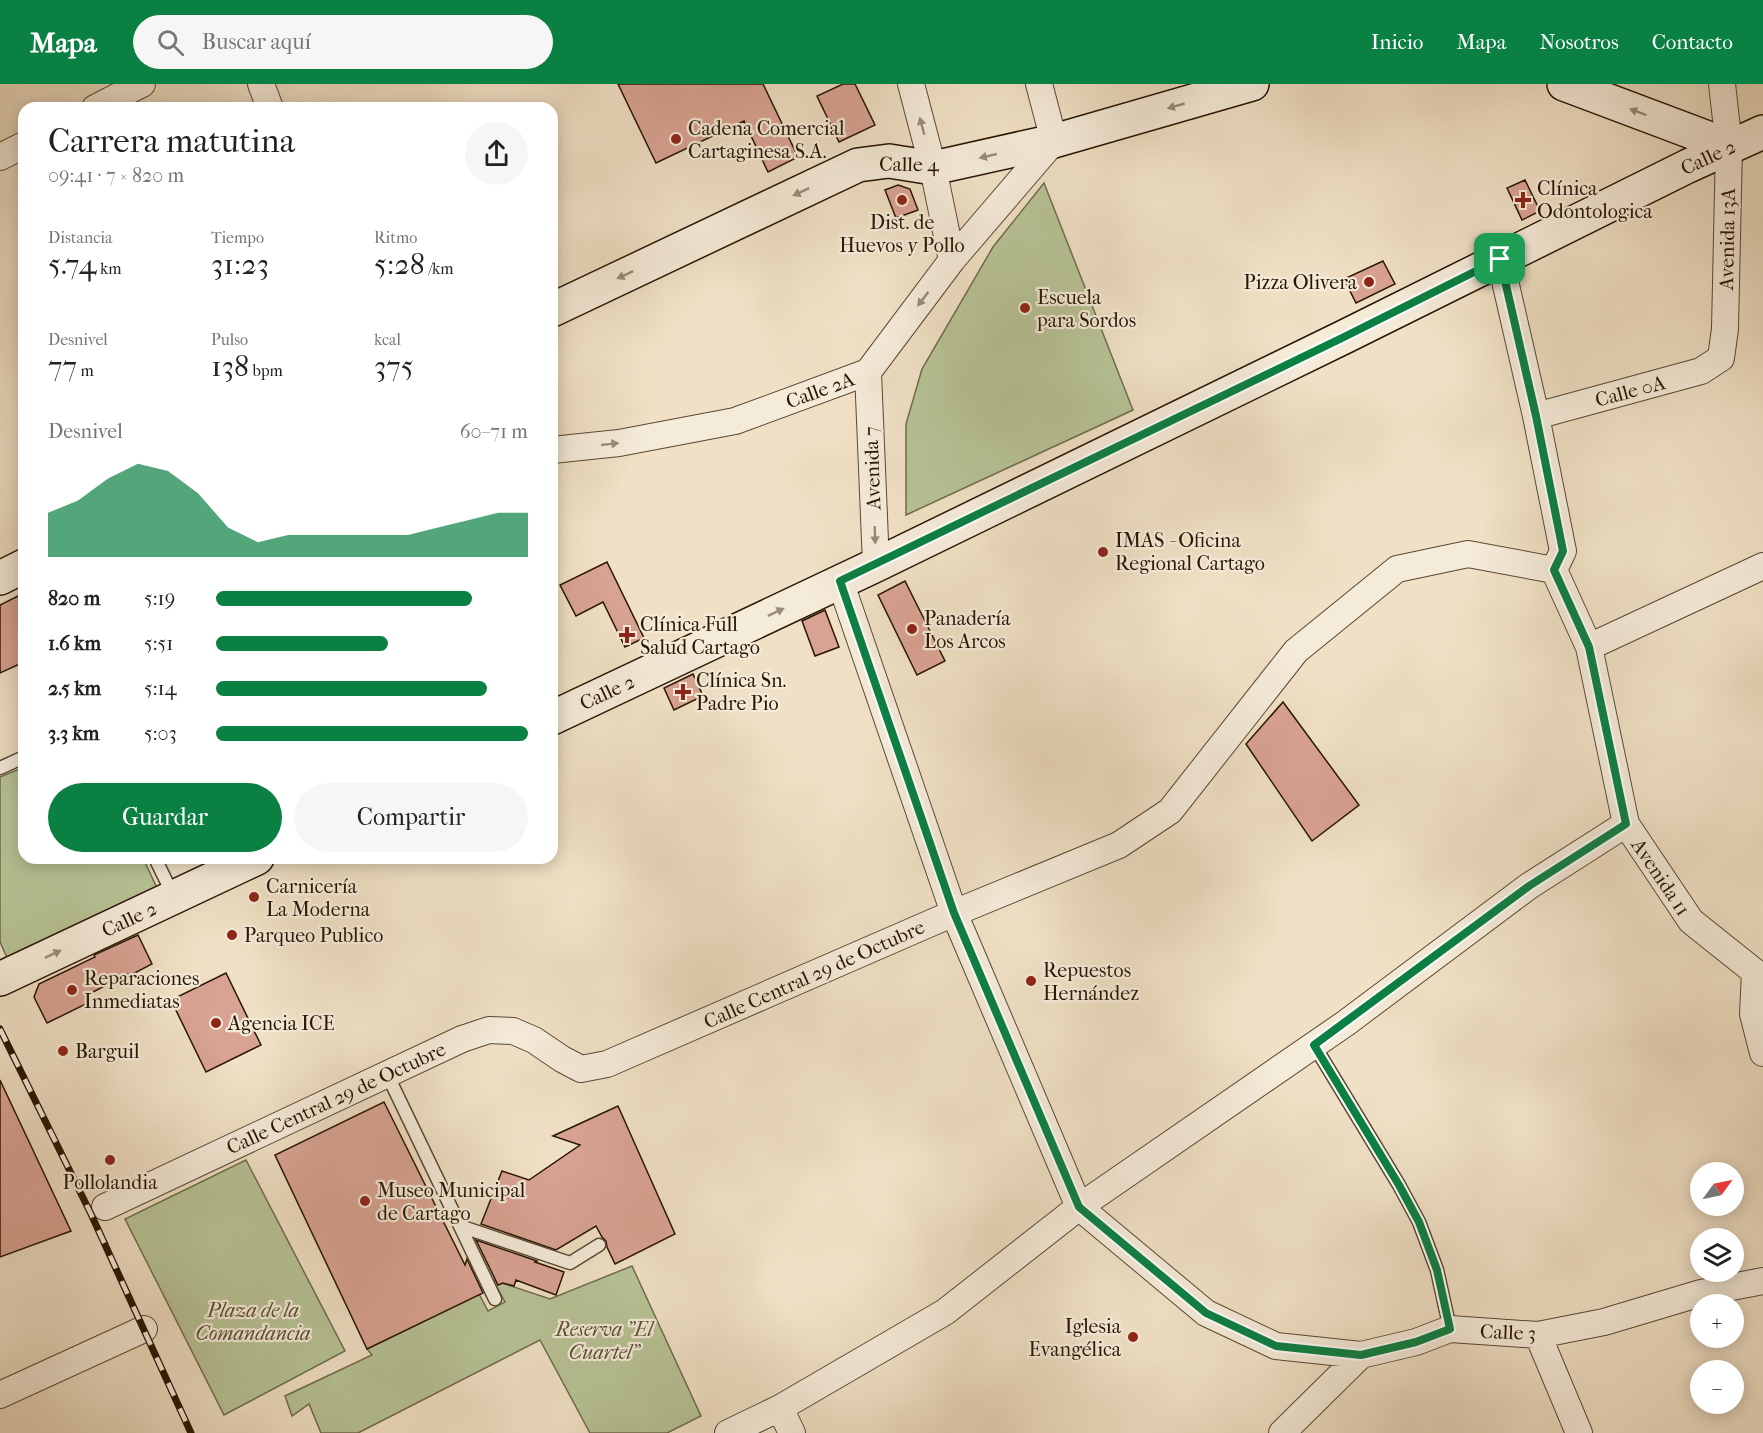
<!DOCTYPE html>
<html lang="es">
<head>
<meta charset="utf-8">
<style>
  :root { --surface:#fff; --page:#f6f6f6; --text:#222; --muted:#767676; --accent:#0b8043 }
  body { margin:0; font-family:"IM FELL French Canon",serif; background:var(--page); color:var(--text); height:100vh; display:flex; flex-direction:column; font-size:22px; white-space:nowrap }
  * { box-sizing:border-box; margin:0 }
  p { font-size:20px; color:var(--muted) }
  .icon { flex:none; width:33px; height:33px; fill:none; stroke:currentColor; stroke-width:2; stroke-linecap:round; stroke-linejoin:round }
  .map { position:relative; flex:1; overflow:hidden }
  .side { position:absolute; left:18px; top:18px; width:540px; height:762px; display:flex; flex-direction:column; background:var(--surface); border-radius:18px; box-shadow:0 3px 15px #0003 }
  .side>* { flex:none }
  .needle { width:39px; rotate:57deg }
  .buttons { position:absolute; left:1690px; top:1078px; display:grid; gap:12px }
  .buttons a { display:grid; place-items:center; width:54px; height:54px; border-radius:50%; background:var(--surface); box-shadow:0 3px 15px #0003; font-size:30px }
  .pin { position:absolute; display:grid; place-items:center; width:51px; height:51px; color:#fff; margin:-26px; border-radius:12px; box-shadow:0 3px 9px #0006 }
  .round { display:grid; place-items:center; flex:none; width:63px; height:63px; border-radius:32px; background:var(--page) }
  .headline { display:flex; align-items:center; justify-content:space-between; height:102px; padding:0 30px }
  h1 { font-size:33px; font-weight:600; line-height:45px }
  .figures { display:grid; grid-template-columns:repeat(3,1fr); gap:9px; height:102px; padding:6px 30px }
  .figures div { display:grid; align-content:center }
  .figures b { font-size:30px; font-weight:600 }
  .figures small { font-size:16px; font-weight:400 }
  .figures p { font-size:16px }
  .chart { height:168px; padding:12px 30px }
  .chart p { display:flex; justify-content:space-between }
  .chart svg { width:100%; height:108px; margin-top:6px; fill:var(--accent); opacity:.7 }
  .primary-button { display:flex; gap:12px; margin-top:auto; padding:12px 30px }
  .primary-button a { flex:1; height:69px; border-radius:36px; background:var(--accent); color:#fff; font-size:24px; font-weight:600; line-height:69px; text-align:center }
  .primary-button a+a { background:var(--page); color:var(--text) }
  ul { padding:0 30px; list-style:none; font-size:20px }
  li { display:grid; grid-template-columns:96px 72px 1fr; align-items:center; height:45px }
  li i { height:15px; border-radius:8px; background:var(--accent) }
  header { display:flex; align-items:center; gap:36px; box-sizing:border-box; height:84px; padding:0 30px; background:var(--accent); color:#fff }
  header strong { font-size:28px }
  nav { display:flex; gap:33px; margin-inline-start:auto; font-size:21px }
  .search { width:420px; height:54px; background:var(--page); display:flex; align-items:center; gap:15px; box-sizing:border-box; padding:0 21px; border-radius:33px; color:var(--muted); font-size:22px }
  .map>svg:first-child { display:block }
  .park { fill:#b7c396; stroke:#6f6c4c; stroke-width:1.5 }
  .building { fill:#d9a393; stroke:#271502; stroke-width:1.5 }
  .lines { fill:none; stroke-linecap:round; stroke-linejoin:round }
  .lane-casing { stroke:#594833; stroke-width:15 }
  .street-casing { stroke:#594833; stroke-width:28 }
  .secondary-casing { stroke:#271502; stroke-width:36 }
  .lane { stroke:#f5ebd9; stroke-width:12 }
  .street { stroke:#f5ebd9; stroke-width:26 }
  .secondary { stroke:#f5ebd9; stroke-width:33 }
  .rail-casing { stroke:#271502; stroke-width:7 }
  .rail { stroke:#f5ebd9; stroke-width:4.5; stroke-dasharray:14; stroke-linecap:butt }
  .oneway { fill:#988b78 }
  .route-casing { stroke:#fff; stroke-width:12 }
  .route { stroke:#0b8043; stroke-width:8 }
  .poi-dot { fill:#8f2418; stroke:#f5ebd9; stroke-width:2 }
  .labels { text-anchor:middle; stroke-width:4.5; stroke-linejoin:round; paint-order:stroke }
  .poi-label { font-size:20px; fill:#271502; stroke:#f5ebd9; text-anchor:start }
  .street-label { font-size:20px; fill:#271502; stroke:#f5ebd9 }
  .park-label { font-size:20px; font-style:italic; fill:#595236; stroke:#f5ebd9 }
</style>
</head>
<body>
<header>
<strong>Mapa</strong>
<div class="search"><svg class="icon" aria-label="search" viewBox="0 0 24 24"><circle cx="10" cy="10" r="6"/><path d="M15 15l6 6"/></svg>Buscar aquí</div>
<nav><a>Inicio</a><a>Mapa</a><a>Nosotros</a><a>Contacto</a></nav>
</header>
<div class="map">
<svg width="1763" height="1349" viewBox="0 0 1763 1349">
  <rect width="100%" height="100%" fill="#f0e0c5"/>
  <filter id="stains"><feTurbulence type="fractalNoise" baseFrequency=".00333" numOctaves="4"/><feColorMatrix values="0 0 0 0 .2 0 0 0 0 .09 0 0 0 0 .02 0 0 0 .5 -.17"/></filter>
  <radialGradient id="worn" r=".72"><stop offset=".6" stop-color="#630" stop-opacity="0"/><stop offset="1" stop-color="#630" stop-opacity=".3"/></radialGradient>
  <path class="park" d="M1044,99L1133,326L906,431V340L922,285L993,163Z
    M24,683V774H143L157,804L8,876L0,858V693Z
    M246,1076L345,1267L224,1331L125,1135Z
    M632,1182L701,1332L667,1349H590L540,1256L358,1349H321L309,1320L292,1332L285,1312L372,1271L367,1265L479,1210L488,1227L505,1218L493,1196L550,1215Z"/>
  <path class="building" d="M618,0H763L798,73L768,88L744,37L656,79Z
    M843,0H855L875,41L839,58L817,12Z
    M1525,96L1540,127L1522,136L1507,104Z
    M898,101L910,105L918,126L896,134L885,106Z
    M1383,177L1395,200L1356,219L1344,195Z
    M607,478L644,554L625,563L603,518L576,532L560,501Z
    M905,497L945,577L917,591L878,511Z
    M24,509V578L0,589V521Z
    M825,526L839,563L815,572L802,537Z
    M693,590L703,612L674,626L664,604Z
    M1283,618L1359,721L1312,757L1246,660Z
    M138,851L152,880L129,892L128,890L85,912L88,919L47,939L34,913L39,900L95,873L94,871Z
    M226,889L261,961L206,988L171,916Z
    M0,996L71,1147L0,1173Z
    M384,1018L465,1181L467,1175L483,1209L367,1265L275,1071Z
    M618,1022L675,1150L615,1180L607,1163L606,1157L602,1153L596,1142L556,1166L481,1140L502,1087L529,1096L580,1061L553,1052Z
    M476,1156L537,1177L535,1178L564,1188L556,1211L516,1196L514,1202L503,1199L498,1201Z"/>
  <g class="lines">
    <g class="lane-casing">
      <path id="lane" d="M0,684L24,673
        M155,774L173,811
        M1314,961L1399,1101L1419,1138L1437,1186L1450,1245
        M387,990L495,1215
        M460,1142L570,1179L599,1161"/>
    </g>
    <g class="street-casing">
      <path id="street" d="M261,0L270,24
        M911,0L933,84L952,176
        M95,24L142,0
        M0,73L24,61
        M1500,175L1536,332L1563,467L1554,486L1589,563L1626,740L1691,837L1755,888L1753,930L1763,969
        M868,288L876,481
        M1536,332L1701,287L1721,274L1725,245L1729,62L1722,0
        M552,366L619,359L735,337L868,288L952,176L1054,57L1039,0
        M840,497L954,829L1079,1123L1206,1229L1276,1262L1361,1271
        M1589,563L1763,482
        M105,1123L462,955L489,946L513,947L534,956L562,975L581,985L607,980L954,829L1119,761L1170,727L1296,567L1397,485L1468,470L1554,486
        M1538,1251L1579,1349
        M0,1311L144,1245
        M780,1324L792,1349
        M728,1349L780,1324L945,1228L1079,1123L1346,939L1529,802L1626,740
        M1282,1349L1361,1271L1416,1258L1450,1245L1538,1251L1604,1238L1701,1209L1763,1197"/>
    </g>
    <g class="secondary-casing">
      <path id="secondary" d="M1564,0L1729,62
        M552,226L858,81L889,77L933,84L1054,57L1252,0
        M0,494L24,482
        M552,634L876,481L1344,253L1688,82L1763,48
        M0,895L257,774"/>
    </g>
    <use href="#lane" class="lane"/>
    <use href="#street" class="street"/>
    <use href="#secondary" class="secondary"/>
    <g class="rail-casing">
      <path id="rail" d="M0,945L91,1130L191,1349"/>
    </g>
    <use href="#rail" class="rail"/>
  </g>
  <defs><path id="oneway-solid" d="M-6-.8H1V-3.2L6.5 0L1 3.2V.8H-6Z" transform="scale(1.5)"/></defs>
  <g class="oneway">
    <use href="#oneway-solid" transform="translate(1176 22) rotate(164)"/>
    <use href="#oneway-solid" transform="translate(1638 28) rotate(-159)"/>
    <use href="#oneway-solid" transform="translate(922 42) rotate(-105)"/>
    <use href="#oneway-solid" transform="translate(988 72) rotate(167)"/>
    <use href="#oneway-solid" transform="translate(801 108) rotate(155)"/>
    <use href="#oneway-solid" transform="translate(625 191) rotate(155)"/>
    <use href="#oneway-solid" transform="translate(923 215) rotate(127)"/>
    <use href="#oneway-solid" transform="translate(610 360) rotate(-6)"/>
    <use href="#oneway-solid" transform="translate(875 451) rotate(88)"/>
    <use href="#oneway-solid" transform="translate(776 528) rotate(-25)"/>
    <use href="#oneway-solid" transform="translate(53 870) rotate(-25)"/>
  </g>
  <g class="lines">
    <g class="route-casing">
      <path id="route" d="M1500,175L1536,332L1563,467L1554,486L1589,563L1626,740L1529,802L1314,961L1399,1101L1419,1138L1437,1186L1450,1245L1416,1258L1361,1271L1276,1262L1206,1229L1079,1123L954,829L840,497L1344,253Z"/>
    </g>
    <use href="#route" class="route"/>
  </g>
  <g class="poi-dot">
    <circle cx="676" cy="55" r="6"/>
    <circle cx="902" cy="116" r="6"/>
    <path d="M1520 107h6v6h6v6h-6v6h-6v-6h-6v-6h6z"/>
    <circle cx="1369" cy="198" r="6"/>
    <circle cx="1025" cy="224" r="6"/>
    <circle cx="1103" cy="468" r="6"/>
    <circle cx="912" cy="545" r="6"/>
    <path d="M624 542h6v6h6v6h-6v6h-6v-6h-6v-6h6z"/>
    <path d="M680 599h6v6h6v6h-6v6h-6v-6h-6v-6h6z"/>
    <circle cx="254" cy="813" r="6"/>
    <circle cx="232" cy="851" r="6"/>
    <circle cx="1031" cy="897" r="6"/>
    <circle cx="72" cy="906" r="6"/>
    <circle cx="216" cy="939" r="6"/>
    <circle cx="63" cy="967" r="6"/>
    <circle cx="110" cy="1076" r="6"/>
    <circle cx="365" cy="1117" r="6"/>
    <circle cx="1133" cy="1253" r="6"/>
  </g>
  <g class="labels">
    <g class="poi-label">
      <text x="688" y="51">Cadena Comercial<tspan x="688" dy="23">Cartaginesa S.A.</tspan></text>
      <text x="1537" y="111">Clínica<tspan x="1537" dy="23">Odontologica</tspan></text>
      <text x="902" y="145" text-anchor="middle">Dist. de<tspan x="902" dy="23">Huevos y Pollo</tspan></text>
      <text x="1357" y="205" text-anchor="end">Pizza Olivera</text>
      <text x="1037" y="220">Escuela<tspan x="1037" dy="23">para Sordos</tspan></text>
      <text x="1115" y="463">IMAS - Oficina<tspan x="1115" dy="23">Regional Cartago</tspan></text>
      <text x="924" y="541">Panadería<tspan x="924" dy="23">Los Arcos</tspan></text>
      <text x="640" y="547">Clínica Full<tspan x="640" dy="23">Salud Cartago</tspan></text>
      <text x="696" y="603">Clínica Sn.<tspan x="696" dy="23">Padre Pio</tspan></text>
      <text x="266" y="809">Carnicería<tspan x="266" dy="23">La Moderna</tspan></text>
      <text x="244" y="858">Parqueo Publico</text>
      <text x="1043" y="893">Repuestos<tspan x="1043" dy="23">Hernández</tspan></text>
      <text x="84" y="901">Reparaciones<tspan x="84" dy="23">Inmediatas</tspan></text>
      <text x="228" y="946">Agencia ICE</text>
      <text x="75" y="974">Barguil</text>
      <text x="110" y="1105" text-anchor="middle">Pollolandia</text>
      <text x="377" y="1113">Museo Municipal<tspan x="377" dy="23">de Cartago</tspan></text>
      <text x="1121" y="1249" text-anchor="end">Iglesia<tspan x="1121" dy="23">Evangélica</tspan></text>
    </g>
    <g class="street-label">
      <text transform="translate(1708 73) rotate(-25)" y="7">Calle 2</text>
      <text transform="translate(909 80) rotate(1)" y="7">Calle 4</text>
      <text transform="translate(1727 155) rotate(-89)" y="7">Avenida 13A</text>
      <text transform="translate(820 306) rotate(-20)" y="7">Calle 2A</text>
      <text transform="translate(1630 307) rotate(-15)" y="7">Calle 0A</text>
      <text transform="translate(872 384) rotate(-92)" y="7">Avenida 7</text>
      <text transform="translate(607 608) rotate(-25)" y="7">Calle 2</text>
      <text transform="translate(1661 793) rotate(56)" y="7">Avenida 11</text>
      <text transform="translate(129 835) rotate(-25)" y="7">Calle 2</text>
      <text transform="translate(814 890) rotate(-24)" y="7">Calle Central 29 de Octubre</text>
      <text transform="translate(336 1014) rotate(-25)" y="7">Calle Central 29 de Octubre</text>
      <text transform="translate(1508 1248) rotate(2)" y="7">Calle 3</text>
    </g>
    <g class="park-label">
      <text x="253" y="1233">Plaza de la<tspan x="253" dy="23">Comandancia</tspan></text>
      <text x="604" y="1252">Reserva "El<tspan x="604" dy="23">Cuartel"</tspan></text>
    </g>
  </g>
  <rect width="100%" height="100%" filter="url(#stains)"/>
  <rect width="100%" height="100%" fill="url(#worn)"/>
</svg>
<div class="buttons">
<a><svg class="needle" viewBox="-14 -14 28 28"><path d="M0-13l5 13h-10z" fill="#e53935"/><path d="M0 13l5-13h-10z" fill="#767676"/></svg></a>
<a><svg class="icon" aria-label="layers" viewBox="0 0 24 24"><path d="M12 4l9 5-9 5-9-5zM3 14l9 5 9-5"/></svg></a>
<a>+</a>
<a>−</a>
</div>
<div class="pin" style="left:1500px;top:175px;background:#1e9e55"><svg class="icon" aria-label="arrive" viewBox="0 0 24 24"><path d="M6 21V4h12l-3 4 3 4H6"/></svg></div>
<section class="side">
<div class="headline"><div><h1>Carrera matutina</h1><p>09:41 · 7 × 820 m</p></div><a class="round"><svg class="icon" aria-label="share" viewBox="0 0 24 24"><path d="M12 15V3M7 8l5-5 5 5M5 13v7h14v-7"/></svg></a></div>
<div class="figures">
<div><p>Distancia</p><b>5.74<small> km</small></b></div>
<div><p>Tiempo</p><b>31:23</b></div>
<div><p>Ritmo</p><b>5:28<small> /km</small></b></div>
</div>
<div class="figures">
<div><p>Desnivel</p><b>77<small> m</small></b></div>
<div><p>Pulso</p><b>138<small> bpm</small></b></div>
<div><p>kcal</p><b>375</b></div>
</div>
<div class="chart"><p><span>Desnivel</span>60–71 m</p>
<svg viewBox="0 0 160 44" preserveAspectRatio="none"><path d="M0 44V26L10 21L20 12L30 6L40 9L50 18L60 32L70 38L80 35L90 35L100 35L110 35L120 35L130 32L140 29L150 26L160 26V44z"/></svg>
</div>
<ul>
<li><b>820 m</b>5:19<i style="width:82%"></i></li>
<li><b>1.6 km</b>5:51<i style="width:55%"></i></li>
<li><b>2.5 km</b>5:14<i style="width:87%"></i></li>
<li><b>3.3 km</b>5:03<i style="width:100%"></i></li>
</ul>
<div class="primary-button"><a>Guardar</a><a>Compartir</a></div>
</section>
</div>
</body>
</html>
